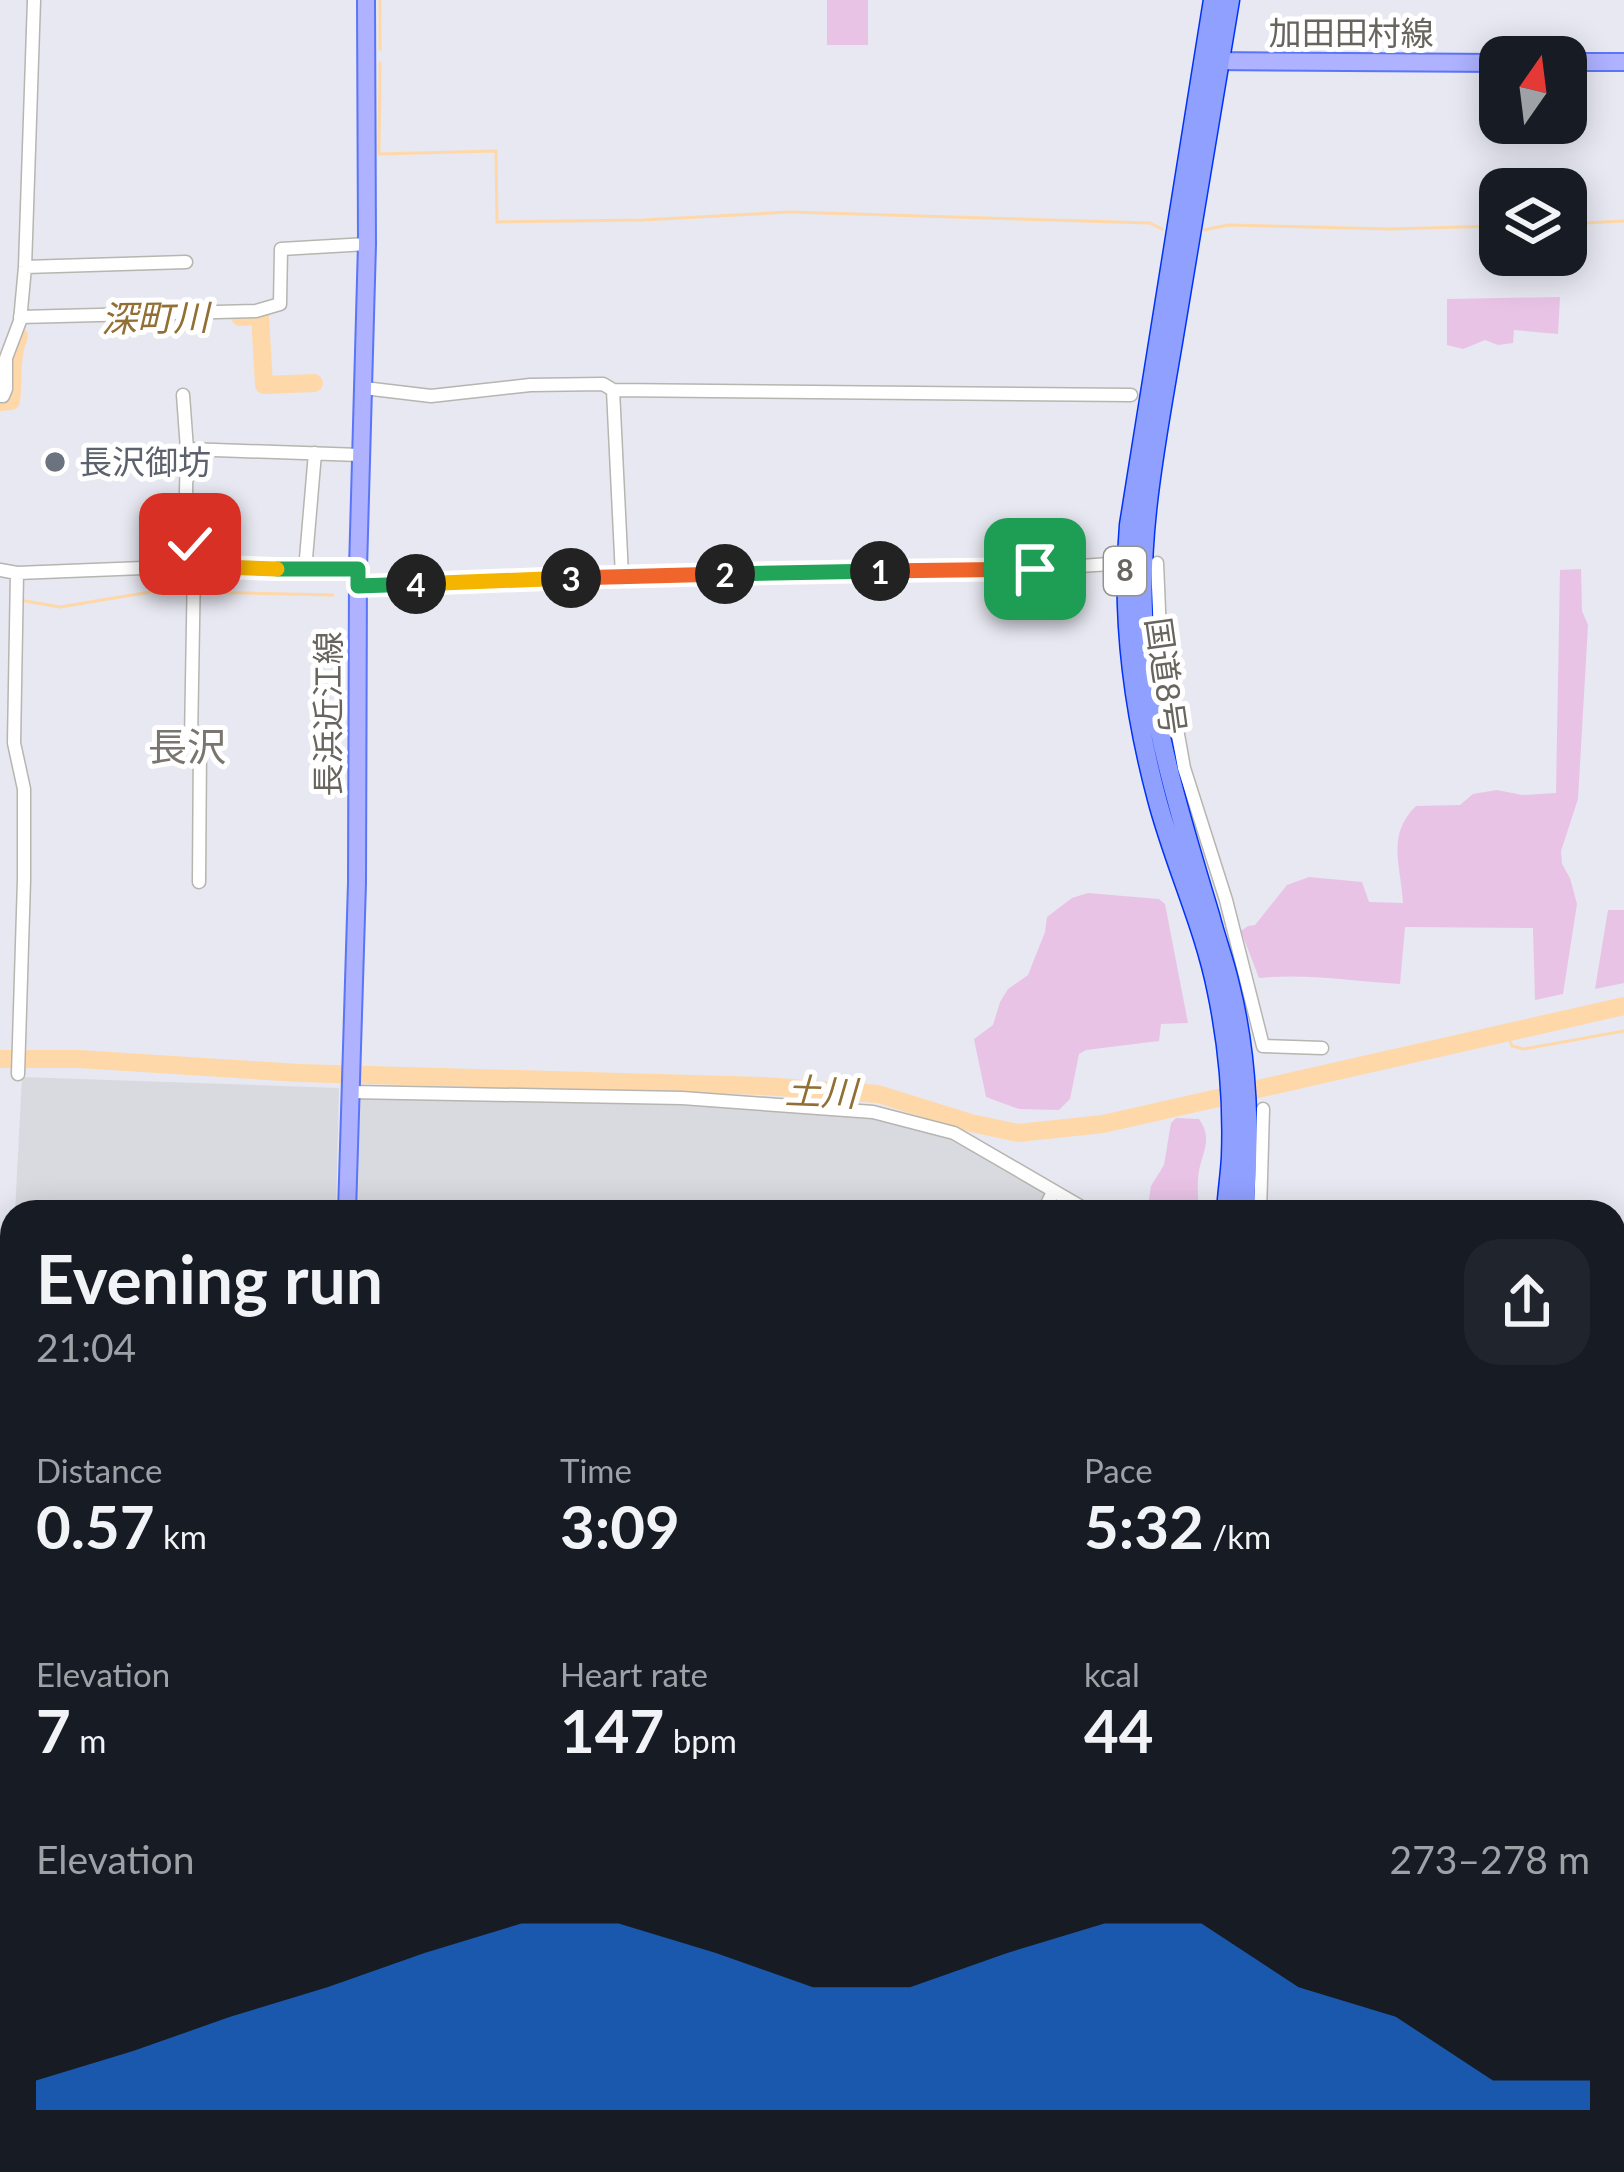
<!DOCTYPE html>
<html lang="en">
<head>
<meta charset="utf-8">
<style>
  :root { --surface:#171b24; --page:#20242c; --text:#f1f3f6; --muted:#9ea1a6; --accent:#1a73e8 }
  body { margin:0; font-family:Lato,"Noto Sans JP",sans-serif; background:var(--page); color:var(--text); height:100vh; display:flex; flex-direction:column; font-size:45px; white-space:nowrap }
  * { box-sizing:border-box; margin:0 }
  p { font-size:39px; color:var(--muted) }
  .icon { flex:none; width:66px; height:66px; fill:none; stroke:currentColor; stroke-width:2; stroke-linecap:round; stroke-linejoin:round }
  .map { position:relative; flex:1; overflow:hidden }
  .drawer { position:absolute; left:0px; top:1200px; width:1626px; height:972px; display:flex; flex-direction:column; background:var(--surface); border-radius:36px 36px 0 0; box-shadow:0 6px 30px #0003 }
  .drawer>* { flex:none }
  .needle { width:78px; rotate:14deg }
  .fabs { position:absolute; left:1479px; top:36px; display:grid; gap:24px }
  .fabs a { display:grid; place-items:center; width:108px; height:108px; border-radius:24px; background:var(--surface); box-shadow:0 6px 30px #0003; font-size:60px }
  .pin { position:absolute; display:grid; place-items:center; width:102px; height:102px; color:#fff; margin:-51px; border-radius:24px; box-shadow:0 6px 18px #0006 }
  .km { position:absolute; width:60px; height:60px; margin:-30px; border-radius:50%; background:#222; color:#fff; font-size:33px; line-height:60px; text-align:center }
  .round { display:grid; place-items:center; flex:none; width:126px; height:126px; border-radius:36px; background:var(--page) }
  .overview { display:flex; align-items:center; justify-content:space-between; height:204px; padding:0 36px }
  h1 { font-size:66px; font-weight:700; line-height:90px }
  .stats { display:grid; grid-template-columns:repeat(3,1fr); gap:18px; height:204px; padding:12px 36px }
  .stats div { display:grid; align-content:center }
  .stats b { font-size:60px; font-weight:700 }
  .stats small { font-size:33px; font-weight:400 }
  .stats p { font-size:33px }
  .chart { height:336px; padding:24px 36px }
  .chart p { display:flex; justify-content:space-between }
  .chart svg { width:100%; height:216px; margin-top:12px; fill:var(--accent); opacity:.7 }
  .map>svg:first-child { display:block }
  .industrial { fill:#d9dae0 }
  .green { fill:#e9c3e5 }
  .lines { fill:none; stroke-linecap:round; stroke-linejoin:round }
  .stream { stroke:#ffd8a9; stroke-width:3 }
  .river { stroke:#ffd8a9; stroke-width:18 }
  .minor-casing { stroke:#b7b5af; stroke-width:15 }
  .major-casing { stroke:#5a75f7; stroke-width:20 }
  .highway-casing { stroke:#0032f8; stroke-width:21 }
  .minor { stroke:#fff; stroke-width:12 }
  .major { stroke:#aeb2ff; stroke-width:16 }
  .highway { stroke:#90a0ff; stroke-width:18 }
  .split-1-casing { stroke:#fff; stroke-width:24 }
  .split-2-casing { stroke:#fff; stroke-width:24 }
  .split-3-casing { stroke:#fff; stroke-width:24 }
  .split-4-casing { stroke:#fff; stroke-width:24 }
  .split-5-casing { stroke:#fff; stroke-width:24 }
  .split-6-casing { stroke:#fff; stroke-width:24 }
  .split-1 { stroke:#f0652b; stroke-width:15 }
  .split-2 { stroke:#22a559; stroke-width:15 }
  .split-3 { stroke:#f0652b; stroke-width:15 }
  .split-4 { stroke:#f5b400; stroke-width:15 }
  .split-5 { stroke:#22a559; stroke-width:15 }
  .split-6 { stroke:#f5b400; stroke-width:15 }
  .worship-dot { fill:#6b7280; stroke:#fff; stroke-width:4.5 }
  .labels { text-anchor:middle; stroke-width:10; stroke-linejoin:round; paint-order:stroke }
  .shield { fill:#fff; stroke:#95938e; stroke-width:3 }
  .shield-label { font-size:30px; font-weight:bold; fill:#68655e }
  .street-label { font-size:33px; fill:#68655e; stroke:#fff }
  .worship-label { font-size:33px; fill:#5b616d; stroke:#fff; text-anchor:start }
  .water-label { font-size:36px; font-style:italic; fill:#926f35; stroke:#fff }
  .quarter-label { font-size:39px; fill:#7a766f; stroke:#fff }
</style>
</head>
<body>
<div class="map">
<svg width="1624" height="2172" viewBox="0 0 1624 2172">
  <rect width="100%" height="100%" fill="#e7e8f1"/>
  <path class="industrial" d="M22,1077L339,1088L336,1212H15Z
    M355,1096L517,1099L754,1108L869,1116L951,1138L1045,1193L1038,1212H353Z"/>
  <path class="green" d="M827,0H868V45H827Z
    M1560,297L1558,334L1514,330L1513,343L1498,345L1485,340L1463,349L1447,345V299Z
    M1581,569L1582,611L1588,625L1578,799L1561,851L1562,864L1570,878L1577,904L1563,994L1535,1000L1533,928L1405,927L1400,984C1353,981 1305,973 1259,978L1241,931L1248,926L1255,925L1287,885L1309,877L1362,882L1369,902L1403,903C1401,866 1386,835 1416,806L1460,805L1473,794L1497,790L1522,795L1556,793L1560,570Z
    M1088,893L1159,899L1165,904L1188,1023L1161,1024L1159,1041L1086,1050L1079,1054L1070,1099L1059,1110L1019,1109L986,1097L974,1039L993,1025L1000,1002L1008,989L1028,975L1045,932L1047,917L1072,898Z
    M1608,910H1624V983L1595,989Z
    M1176,1118L1199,1119C1215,1142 1199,1155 1198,1180C1197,1190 1199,1201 1198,1212H1147L1151,1186L1164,1165L1171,1123Z"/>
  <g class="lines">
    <path class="stream" d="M380,49V0
      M380,63L379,154L496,151L497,222L643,220L790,212L1150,223L1162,229
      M1566,224L1624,221
      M1204,230L1228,225L1389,229L1500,226
      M197,592L333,595
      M19,600L60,607L156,591L187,592
      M1506,1032L1512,1046L1524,1049L1624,1031"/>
    <path class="river" d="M240,317L260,316L264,385L314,383
      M0,402L11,401C14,378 10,357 19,336
      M0,1059H79L299,1073L763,1086L878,1094L971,1123L1018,1133L1103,1124L1624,1006
      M0,1614L12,1615
      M1392,2160L1393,2172"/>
    <g class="minor-casing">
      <path id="minor" d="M25,267L186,262
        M20,317L256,311L280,304L281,249L367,244
        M364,388L431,396L530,385L603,384L613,390L1131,395
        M613,390L622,576
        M183,395L187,449L186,491L194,566L191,740L200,744L199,882
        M0,396H3L6,389V358L20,321L25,267L34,0
        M187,449L360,455
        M1157,563L1160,634L1184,768L1226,900L1263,1046L1322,1048
        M0,570L17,573L194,566L358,569
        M305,570L315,453
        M17,573L14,743L24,789V880L18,1074
        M359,587L622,576L1035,569L1110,564
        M351,1092L682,1098L873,1112L954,1133L1090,1212
        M1043,1212L1053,1192
        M1260,1212L1263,1109
        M1614,1534L1624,1540
        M0,1625L12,1627
        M532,2160V2172
        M1403,2160L1404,2172
        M465,2172L466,2160
        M583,2172V2160
        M635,2172V2160
        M686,2172V2160
        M722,2172V2160
        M793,2172V2160
        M844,2172L845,2160
        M893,2172V2160
        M1223,2172L1224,2160"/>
    </g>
    <g class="major-casing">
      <path id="major" d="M1210,61L1500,63
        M1566,62H1624
        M347,1212L357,883L358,569L367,244L366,0
        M1614,1864L1624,1865
        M362,2160L363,2172"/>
    </g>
    <g class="highway-casing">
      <path id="highway" d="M1213,0L1129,525C1121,617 1133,709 1157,799C1174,864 1204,926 1217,992C1228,1045 1233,1103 1231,1157C1230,1175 1227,1194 1226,1212
        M1230,0C1211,114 1192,228 1173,342C1157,437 1135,544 1145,641C1155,734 1183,826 1210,915C1216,939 1225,962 1230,985C1248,1056 1251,1140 1244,1212
        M993,2172L995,2160
        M1031,2172V2160"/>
    </g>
    <use href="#minor" class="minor"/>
    <use href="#major" class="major"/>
    <use href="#highway" class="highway"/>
  </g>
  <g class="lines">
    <g class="split-1-casing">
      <path id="split-1" d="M880,571L1035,569"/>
    </g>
    <g class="split-2-casing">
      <path id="split-2" d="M725,574L880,571"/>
    </g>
    <g class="split-3-casing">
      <path id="split-3" d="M571,578L725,574"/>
    </g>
    <g class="split-4-casing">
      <path id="split-4" d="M416,584L571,578"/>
    </g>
    <g class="split-5-casing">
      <path id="split-5" d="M277,569H358V586L416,584"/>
    </g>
    <g class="split-6-casing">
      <path id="split-6" d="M190,544L194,566L277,569"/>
    </g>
    <use href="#split-1" class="split-1"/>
    <use href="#split-2" class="split-2"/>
    <use href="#split-3" class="split-3"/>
    <use href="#split-4" class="split-4"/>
    <use href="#split-5" class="split-5"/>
    <use href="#split-6" class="split-6"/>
  </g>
  <circle class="worship-dot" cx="55" cy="462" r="12"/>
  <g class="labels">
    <rect class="shield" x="1104" y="547" width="42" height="48" rx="9"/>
    <g class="shield-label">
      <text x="1125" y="581">8</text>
    </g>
    <g class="street-label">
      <text x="1351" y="45">加田田村線</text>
      <text transform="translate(1166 676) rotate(82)" y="12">国道8号</text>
      <text transform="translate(328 714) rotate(-90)" y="12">長浜近江線</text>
    </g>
    <g class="worship-label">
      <text x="79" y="474">長沢御坊</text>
    </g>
    <g class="water-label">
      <text transform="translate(155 318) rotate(-1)" y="13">深町川</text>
      <text transform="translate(821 1092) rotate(2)" y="13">土川</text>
    </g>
    <g class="quarter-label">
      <text x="187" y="761">長沢</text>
    </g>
  </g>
</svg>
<div class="fabs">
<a><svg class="needle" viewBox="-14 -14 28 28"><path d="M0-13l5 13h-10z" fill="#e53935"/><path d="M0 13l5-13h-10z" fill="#9ea1a6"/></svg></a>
<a><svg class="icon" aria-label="layers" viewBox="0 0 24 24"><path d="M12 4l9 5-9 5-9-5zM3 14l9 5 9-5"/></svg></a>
</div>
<div class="pin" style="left:1035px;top:569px;background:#1e9e55"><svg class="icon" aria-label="arrive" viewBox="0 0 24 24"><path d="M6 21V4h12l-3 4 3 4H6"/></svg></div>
<div class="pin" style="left:190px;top:544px;background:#d93025"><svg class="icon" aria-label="check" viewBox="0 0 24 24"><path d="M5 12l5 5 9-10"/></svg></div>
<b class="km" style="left:880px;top:571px">1</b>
<b class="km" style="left:725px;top:574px">2</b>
<b class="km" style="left:571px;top:578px">3</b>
<b class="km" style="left:416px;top:584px">4</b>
<section class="drawer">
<div class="overview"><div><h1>Evening run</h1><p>21:04</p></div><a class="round"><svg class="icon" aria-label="share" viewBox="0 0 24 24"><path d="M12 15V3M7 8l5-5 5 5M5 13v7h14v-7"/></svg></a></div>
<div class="stats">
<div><p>Distance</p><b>0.57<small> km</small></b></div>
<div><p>Time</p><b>3:09</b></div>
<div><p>Pace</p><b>5:32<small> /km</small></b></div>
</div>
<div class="stats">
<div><p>Elevation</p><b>7<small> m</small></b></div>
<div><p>Heart rate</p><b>147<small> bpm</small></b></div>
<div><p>kcal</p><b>44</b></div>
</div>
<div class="chart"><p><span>Elevation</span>273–278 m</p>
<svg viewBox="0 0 160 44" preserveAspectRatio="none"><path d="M0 44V38L10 32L20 25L30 19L40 12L50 6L60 6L70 12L80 19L90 19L100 12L110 6L120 6L130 19L140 25L150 38L160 38V44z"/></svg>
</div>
</section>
</div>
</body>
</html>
